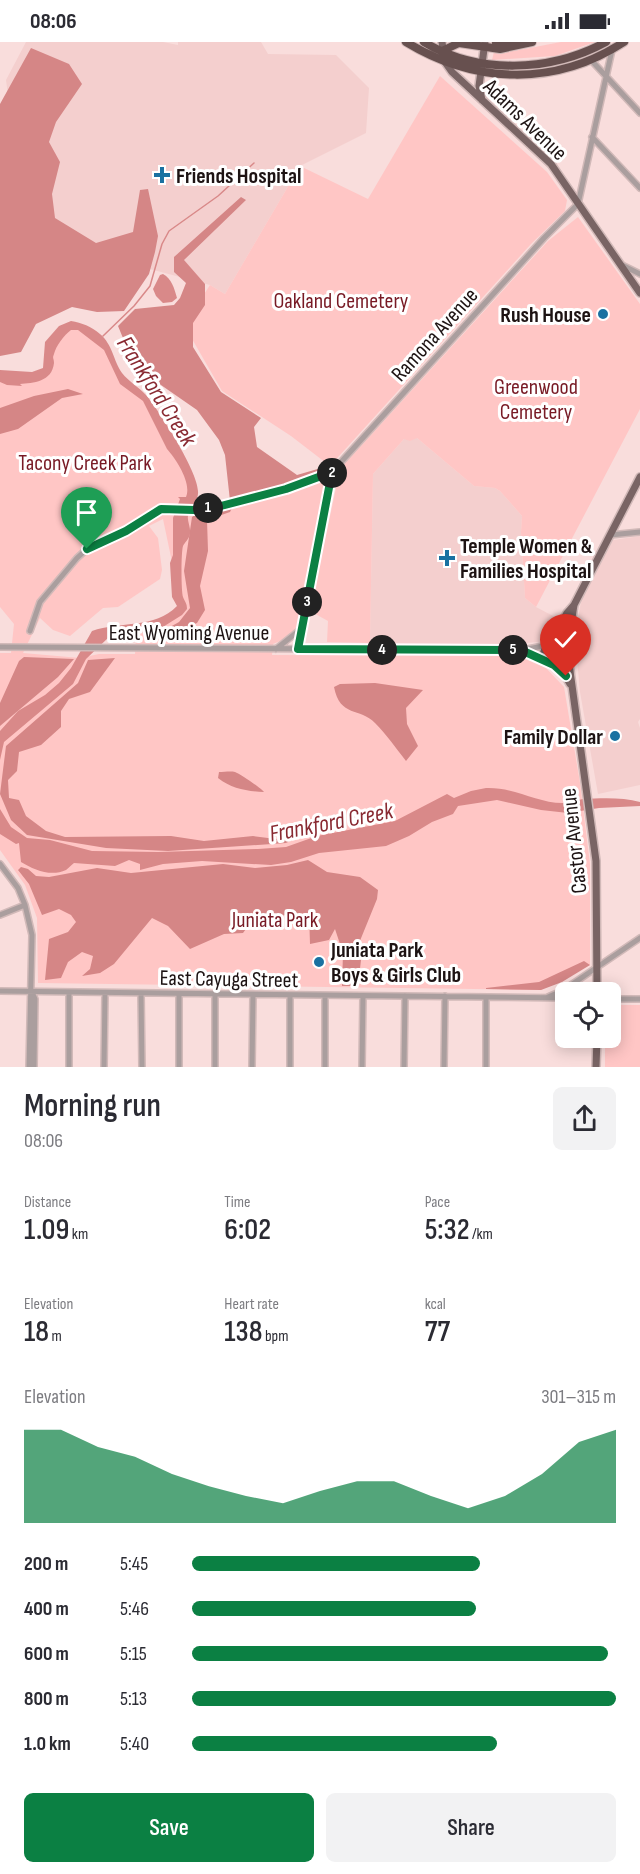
<!DOCTYPE html>
<html lang="en">
<head>
<meta charset="utf-8">
<style>
  :root { --surface:#fff; --page:#f2f2f3; --text:#2b2b33; --muted:#7c7c81; --accent:#0b8043 }
  body { margin:0; font-family:"Sofia Sans Condensed",sans-serif; background:var(--page); color:var(--text); height:100vh; display:flex; flex-direction:column; font-size:22px; white-space:nowrap }
  * { box-sizing:border-box; margin:0 }
  p { font-size:20px; color:var(--muted) }
  .icon { flex:none; width:33px; height:33px; fill:none; stroke:currentColor; stroke-width:2; stroke-linecap:round; stroke-linejoin:round }
  .map { position:relative; height:1025px; overflow:hidden }
  .drawer { display:flex; flex-direction:column; background:var(--surface); flex:1 }
  .drawer>* { flex:none }
  .tools { position:absolute; left:555px; top:940px; display:grid; gap:12px }
  .tools a { display:grid; place-items:center; width:66px; height:66px; border-radius:9px; background:var(--surface); box-shadow:0 3px 15px #0003; font-size:30px }
  .pin { position:absolute; display:grid; place-items:center; width:51px; height:51px; color:#fff; margin:-62px -26px; border-radius:50% 50% 50% 0; rotate:-45deg; box-shadow:0 0 6px #0007 }
  .pin .icon { rotate:45deg }
  .km { position:absolute; width:30px; height:30px; margin:-15px; border-radius:50%; background:#222; color:#fff; font-size:16px; line-height:30px; text-align:center }
  .round { display:grid; place-items:center; flex:none; width:63px; height:63px; border-radius:9px; background:var(--page) }
  .head { display:flex; align-items:center; justify-content:space-between; height:102px; padding:0 24px }
  h1 { font-size:33px; font-weight:600; line-height:45px }
  .stats { display:grid; grid-template-columns:repeat(3,1fr); gap:9px; height:102px; padding:6px 24px }
  .stats div { display:grid; align-content:center }
  .stats b { font-size:30px; font-weight:600 }
  .stats small { font-size:16px; font-weight:400 }
  .stats p { font-size:16px }
  .chart { height:168px; padding:12px 24px }
  .chart p { display:flex; justify-content:space-between }
  .chart svg { width:100%; height:108px; margin-top:6px; fill:var(--accent); opacity:.7 }
  .action { display:flex; gap:12px; margin-top:auto; padding:12px 24px }
  .action a { flex:1; height:69px; border-radius:9px; background:var(--accent); color:#fff; font-size:24px; font-weight:600; line-height:69px; text-align:center }
  .action a+a { background:var(--page); color:var(--text) }
  ul { padding:0 24px; list-style:none; font-size:20px }
  li { display:grid; grid-template-columns:96px 72px 1fr; align-items:center; height:45px }
  li i { height:15px; border-radius:8px; background:var(--accent) }
  .status { display:flex; justify-content:space-between; align-items:center; height:42px; padding:0 30px; background:var(--surface); direction:ltr }
  .status svg { height:16px; fill:currentColor }
  .map>svg:first-child { display:block }
  .built { fill:#f4cfce }
  .green { fill:#ffc6c5; fill-rule:evenodd }
  .forest { fill:#d58686 }
  .water { fill:#d98989 }
  .lines { fill:none; stroke-linecap:round; stroke-linejoin:round }
  .stream { stroke:#d98989; stroke-width:1.5 }
  .minor-casing { stroke:#d1b9b8; stroke-width:8 }
  .major-casing { stroke:#d1b9b8; stroke-width:10 }
  .highway-casing { stroke:#d1b9b8; stroke-width:10 }
  .minor { stroke:#aa9e9e; stroke-width:5 }
  .major { stroke:#796464; stroke-width:7 }
  .highway { stroke:#67504f; stroke-width:8 }
  .route-casing { stroke:#fff; stroke-width:12 }
  .route { stroke:#0b8043; stroke-width:8 }
  .poi-dot { fill:#1a71a1; stroke:#fff; stroke-width:2 }
  .labels { text-anchor:middle; stroke-width:6; stroke-linejoin:round; paint-order:stroke }
  .street-label { font-size:22px; fill:#1d1313; stroke:#fff }
  .poi-label { font-size:22px; font-weight:bold; fill:#1d1313; stroke:#fff; text-anchor:start }
  .park-label { font-size:22px; fill:#781a25; stroke:#fff }
  .water-label { font-size:24px; font-style:italic; fill:#892a32; stroke:#fff }
</style>
</head>
<body>
<div class="status"><b>08:06</b><svg viewBox="0 0 49 12"><path d="M0 12V9h3v3zM5 12V6h3v6zM10 12V3h3v9zM15 12V0h3v12zM26 1h20v11H26zM47 4h2v5h-2z"/></svg></div>
<div class="map">
<svg width="640" height="1025" viewBox="0 0 640 1025">
  <rect width="100%" height="100%" fill="#f9dddc"/>
  <path class="built" d="M26,0H163L178,3V0H261L268,12L336,13L369,46L366,91L300,124L225,252L210,243L101,214L54,177L11,75L6,38Z
    M417,396L474,444L495,446L500,449L522,474L521,490L525,556L536,565L557,576L546,597L540,600L510,602L370,601L373,432L404,397Z
    M640,494V677L638,680L640,686V743L598,752L580,650L575,595L581,559L613,498Z"/>
  <path class="green" d="M561,0H595L555,14L492,18L494,10L514,9Z
    M440,34L547,130L567,158L565,169L531,202L330,424L291,394L222,349L184,283L210,243L225,252L300,124L368,157Z
    M578,175L640,262V367L536,565L525,556L521,490L522,474L500,449L495,446L474,444L417,396L410,399L404,397L373,432L370,601L327,600L328,579L310,569L340,427L548,199Z
    M72,283L95,290L118,330L143,352L195,450L197,473L239,464L327,437L314,517L299,586L292,594L273,602L272,613L518,614L546,626L564,645L580,741L590,822V923L541,948L38,941L37,876L25,843L0,808V611H11L14,582L0,565V332L7,334L49,328L55,291ZM163,477L181,563L153,588L136,593L135,612H99L80,616L23,611L40,576L53,588L70,594L103,566L118,565L160,537L162,528L158,496L149,484Z
    M612,963H640V1025H605V996H610L611,964Z"/>
  <path class="forest" d="M31,6L69,22L82,42L56,80L49,100L60,120L52,152L55,176L96,201L133,190L140,148L148,147L158,194L155,210L149,232L124,269L97,270L72,265L36,282L21,310L0,314V62Z
    M241,155L246,158L184,218L205,242V263L193,281V305L221,350L261,376L254,385L257,405L297,433L321,426L317,433L230,459L225,413L219,398L197,368L135,325L118,284L135,267L174,263L180,256L186,241L174,230V215Z
    M68,347L83,352L62,356L18,387L0,392V366L34,354Z
    M233,464L230,470L207,478L208,509L200,544L205,568L197,581L174,591L154,594L179,580L190,566L184,529L192,475L199,470Z
    M24,615L74,617L58,635L0,684V661L19,619Z
    M115,616L90,650L69,657L61,669V685L41,703L19,710L17,729L8,738L9,756L19,758L26,774L46,789L65,795L171,794L204,799L253,794L276,797L302,787L304,792L286,801L168,809L106,806L27,793L11,778L0,752L6,704L78,641L88,618Z
    M375,641L423,648L406,666L407,682L418,704L406,719C396,706 386,692 375,681C360,665 340,676 334,645L340,642Z
    M219,730C224,730 231,729 235,730C240,732 261,746 264,750C246,749 232,747 218,736Z
    M308,818L327,830L360,835L378,848L377,857L355,911L361,918L358,944H342L343,911L335,887L329,898L310,902L309,871L254,876L243,891L224,892L190,907L168,884L152,876L114,922L100,931L82,934L90,927L93,914L82,910L68,920L61,936L45,938L49,897L68,890L76,880L71,873L59,867L42,873L29,842L18,828L21,825L28,827L36,834L49,835L97,826L131,831L223,822L255,826L287,823Z
    M584,919L590,923L562,940L541,948L486,947V946L539,940Z"/>
  <path class="water" d="M163,232C172,237 174,246 177,256L172,260L163,261L156,254L153,247L160,233Z
    M71,279C82,281 91,284 100,292C113,303 113,318 122,331C129,340 139,345 146,353C159,368 198,430 198,449C199,460 189,465 188,474C187,479 191,486 190,492C189,497 185,500 183,504C181,510 181,549 183,555C185,560 187,561 187,567L182,573L158,588L108,596L86,617L73,642L4,700L0,718V689L18,669L45,653L59,641L71,626L92,589C120,579 155,587 177,564L172,555L170,521L173,513V476L180,457L178,455H186C192,441 176,417 167,407L143,359L120,342L104,308L78,288H71C64,293 56,304 54,312C52,317 54,316 54,321C52,340 33,341 20,342L22,344L7,343L0,340V328L32,330L43,326L45,300L59,284Z
    M486,746C516,745 538,762 565,761C571,761 577,758 583,757C601,756 623,755 640,760V764L599,766L568,771L541,768L497,758L458,764L453,772L432,780L409,794L386,804L319,811L291,820L271,823L202,819L163,822L140,828V822L129,818L115,824L74,821C71,823 69,826 66,828C51,835 34,828 21,820L19,801L16,802L0,792V767L11,785L27,796L50,798L92,809L158,810L258,807L286,805L317,794L395,779L447,752L454,756L471,749Z"/>
  <g class="lines">
    <path class="stream" d="M103,294L134,264L150,244L162,202L169,189L218,154L254,121"/>
    <g class="minor-casing">
      <path id="minor" d="M591,18L640,71
        M592,95L640,146
        M620,222L640,232
        M610,493L640,490
        M30,589L40,560L77,516L87,507L126,489L155,470L161,467L193,468L213,466L286,447L332,430
        M0,605L513,608L528,610L546,619
        M276,607L301,587
        M298,607L332,430L544,196L578,162L612,8
        M523,608L548,603
        M0,822L18,846L25,863L32,893L29,1025
        M0,873L25,863
        M0,949L566,956
        M32,950L35,957L34,1025
        M141,952L142,1025
        M548,955L562,949L640,896
        M610,957H640
        M69,1025V951
        M104,1025L105,951
        M179,1025V952
        M215,1025V952
        M252,1025L253,953
        M290,1025V953
        M325,1025V954
        M362,1025L363,954
        M404,1025L405,954
        M444,1025L445,954
        M486,1025V955"/>
    </g>
    <g class="major-casing">
      <path id="major" d="M442,0L445,20L452,30L551,122L640,251
        M482,58L479,44L485,0
        M551,601L567,571L574,563
        M567,607L559,600C550,600 539,608 546,618C550,623 550,621 555,623C562,627 566,634 570,642
        M597,951L596,819L567,607L574,563L640,435
        M596,1025L597,996"/>
    </g>
    <g class="highway-casing">
      <path id="highway" d="M406,0C475,42 555,45 624,0
        M424,0C478,33 551,30 606,0
        M496,0L517,1
        M442,9L459,1L500,7L532,0"/>
    </g>
    <use href="#minor" class="minor"/>
    <use href="#major" class="major"/>
    <use href="#highway" class="highway"/>
  </g>
  <g class="lines">
    <g class="route-casing">
      <path id="route" d="M87,507L126,489L161,467L194,468L213,466L286,447L332,430L298,607L521,608L554,623L566,634"/>
    </g>
    <use href="#route" class="route"/>
  </g>
  <g class="poi-dot">
    <path d="M159 124h6v6h6v6h-6v6h-6v-6h-6v-6h6z"/>
    <circle cx="603" cy="272" r="6"/>
    <path d="M444 507h6v6h6v6h-6v6h-6v-6h-6v-6h6z"/>
    <circle cx="615" cy="694" r="6"/>
    <circle cx="319" cy="920" r="6"/>
  </g>
  <g class="labels">
    <g class="street-label">
      <text transform="translate(526 77) rotate(44)" y="8">Adams Avenue</text>
      <text transform="translate(434 292) rotate(-48)" y="8">Ramona Avenue</text>
      <text x="189" y="598">East Wyoming Avenue</text>
      <text transform="translate(573 799) rotate(-96)" y="8">Castor Avenue</text>
      <text transform="translate(229 936) rotate(1)" y="8">East Cayuga Street</text>
    </g>
    <g class="poi-label">
      <text x="176" y="141">Friends Hospital</text>
      <text x="591" y="280" text-anchor="end">Rush House</text>
      <text x="460" y="511">Temple Women &amp;<tspan x="460" dy="25">Families Hospital</tspan></text>
      <text x="603" y="702" text-anchor="end">Family Dollar</text>
      <text x="331" y="915">Juniata Park<tspan x="331" dy="25">Boys &amp; Girls Club</tspan></text>
    </g>
    <g class="park-label">
      <text x="341" y="266">Oakland Cemetery</text>
      <text x="536" y="352">Greenwood<tspan x="536" dy="25">Cemetery</tspan></text>
      <text x="85" y="428">Tacony Creek Park</text>
      <text x="275" y="885">Juniata Park</text>
    </g>
    <g class="water-label">
      <text transform="translate(157 349) rotate(57)" y="8">Frankford Creek</text>
      <text transform="translate(331 780) rotate(-11)" y="8">Frankford Creek</text>
    </g>
  </g>
</svg>
<div class="tools">
<a><svg class="icon" aria-label="locate" viewBox="0 0 24 24"><circle cx="12" cy="12" r="6"/><path d="M12 2v4M12 18v4M2 12h4M18 12h4"/></svg></a>
</div>
<div class="pin" style="left:87px;top:507px;background:#1e9e55"><svg class="icon" aria-label="arrive" viewBox="0 0 24 24"><path d="M6 21V4h12l-3 4 3 4H6"/></svg></div>
<div class="pin" style="left:566px;top:634px;background:#d93025"><svg class="icon" aria-label="check" viewBox="0 0 24 24"><path d="M5 12l5 5 9-10"/></svg></div>
<b class="km" style="left:208px;top:466px">1</b>
<b class="km" style="left:332px;top:431px">2</b>
<b class="km" style="left:307px;top:560px">3</b>
<b class="km" style="left:382px;top:608px">4</b>
<b class="km" style="left:513px;top:608px">5</b>
</div>
<section class="drawer">
<div class="head"><div><h1>Morning run</h1><p>08:06</p></div><a class="round"><svg class="icon" aria-label="share" viewBox="0 0 24 24"><path d="M12 15V3M7 8l5-5 5 5M5 13v7h14v-7"/></svg></a></div>
<div class="stats">
<div><p>Distance</p><b>1.09<small> km</small></b></div>
<div><p>Time</p><b>6:02</b></div>
<div><p>Pace</p><b>5:32<small> /km</small></b></div>
</div>
<div class="stats">
<div><p>Elevation</p><b>18<small> m</small></b></div>
<div><p>Heart rate</p><b>138<small> bpm</small></b></div>
<div><p>kcal</p><b>77</b></div>
</div>
<div class="chart"><p><span>Elevation</span>301–315 m</p>
<svg viewBox="0 0 160 44" preserveAspectRatio="none"><path d="M0 44V6L10 6L20 13L30 17L40 24L50 29L60 33L70 36L80 31L90 27L100 27L110 33L120 38L130 33L140 24L150 11L160 6V44z"/></svg>
</div>
<ul>
<li><b>200 m</b>5:45<i style="width:68%"></i></li>
<li><b>400 m</b>5:46<i style="width:67%"></i></li>
<li><b>600 m</b>5:15<i style="width:98%"></i></li>
<li><b>800 m</b>5:13<i style="width:100%"></i></li>
<li><b>1.0 km</b>5:40<i style="width:72%"></i></li>
</ul>
<div class="action"><a>Save</a><a>Share</a></div>
</section>
</body>
</html>
